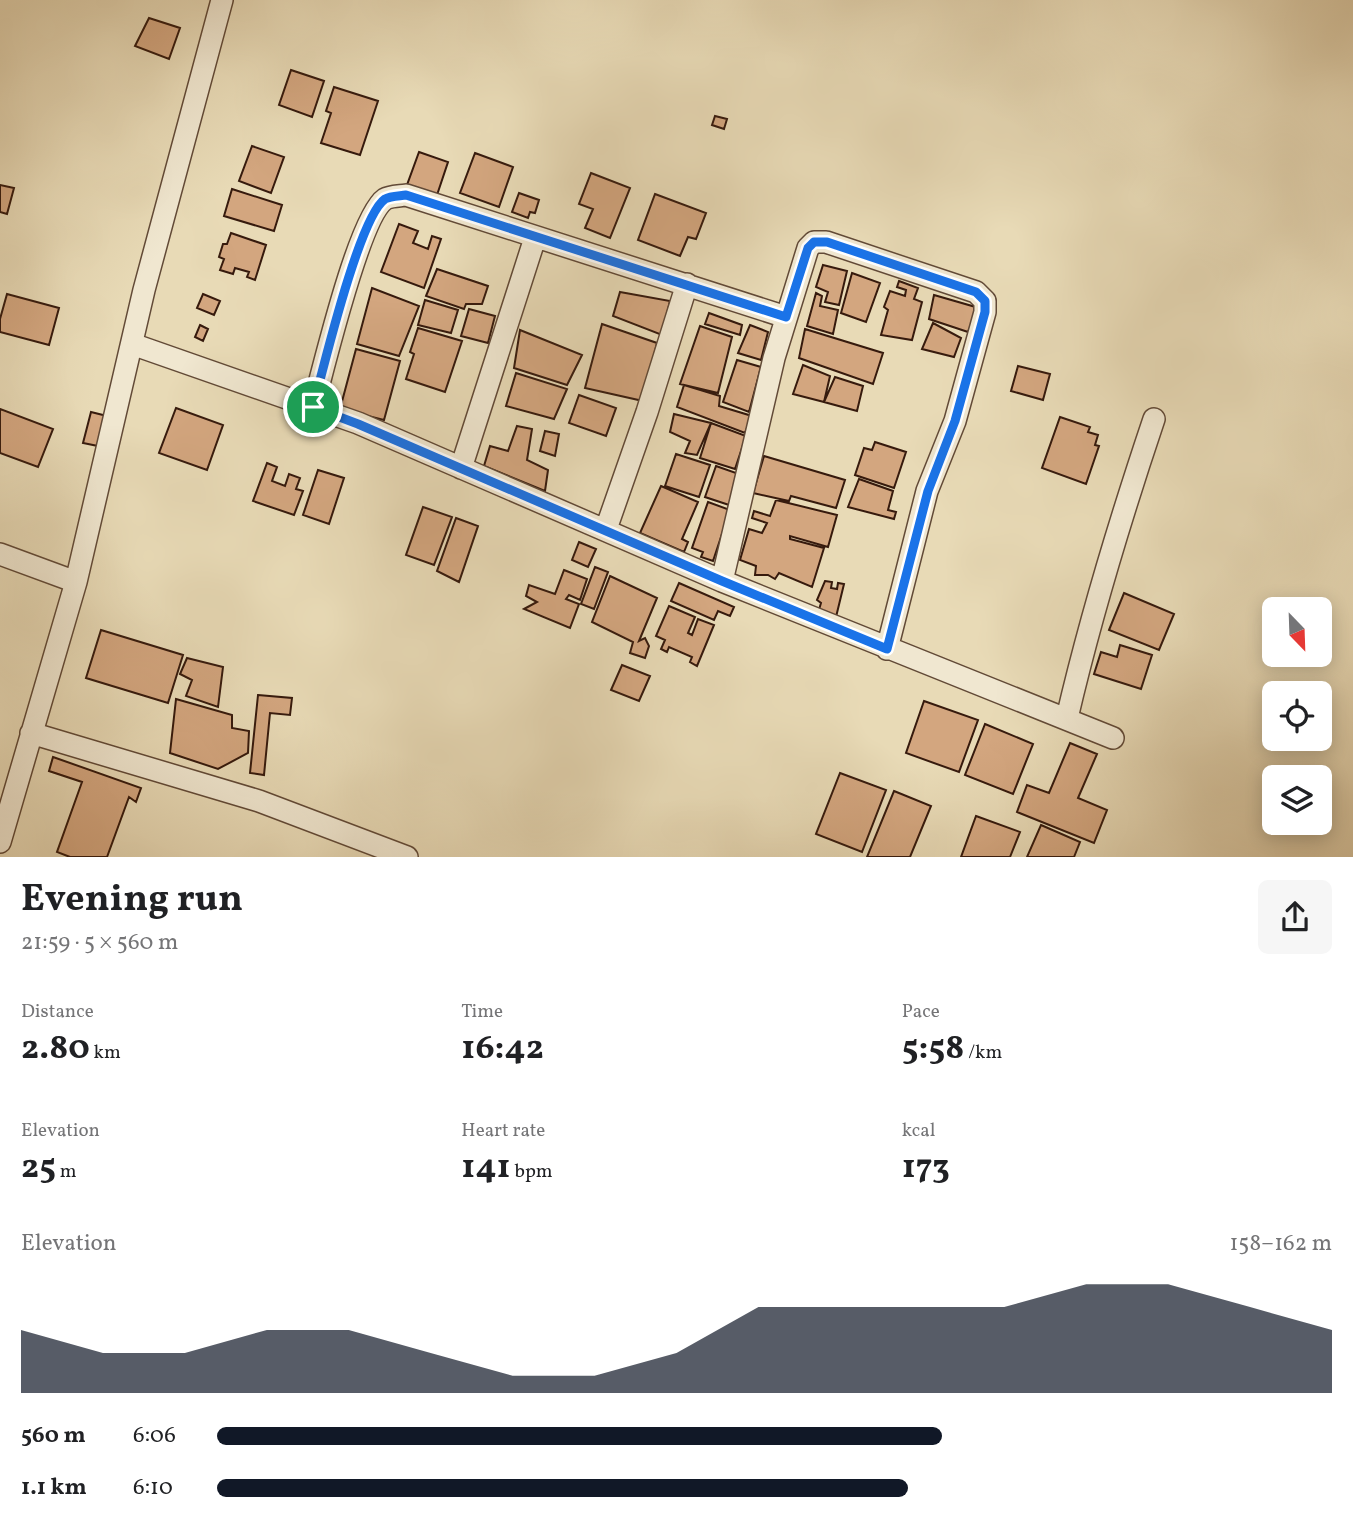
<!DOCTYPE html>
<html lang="en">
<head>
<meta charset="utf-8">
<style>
  :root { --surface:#fff; --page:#f6f6f6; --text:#202124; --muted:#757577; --accent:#111827 }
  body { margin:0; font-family:Vollkorn,serif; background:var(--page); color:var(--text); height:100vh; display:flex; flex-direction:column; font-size:26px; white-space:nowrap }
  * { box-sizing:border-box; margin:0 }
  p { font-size:23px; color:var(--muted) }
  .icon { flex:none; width:38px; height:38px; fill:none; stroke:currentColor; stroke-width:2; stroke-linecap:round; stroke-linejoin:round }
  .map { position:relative; height:857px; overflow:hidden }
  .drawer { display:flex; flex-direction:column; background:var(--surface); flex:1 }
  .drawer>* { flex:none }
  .needle { width:46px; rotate:157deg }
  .buttons { position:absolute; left:1262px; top:597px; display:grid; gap:14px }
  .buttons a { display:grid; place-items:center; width:70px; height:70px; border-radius:10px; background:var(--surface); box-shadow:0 4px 18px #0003; font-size:35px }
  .pin { position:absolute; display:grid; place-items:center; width:60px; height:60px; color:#fff; margin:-30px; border:4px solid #fff; border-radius:50%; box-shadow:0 2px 7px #0007 }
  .round { display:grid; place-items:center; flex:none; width:74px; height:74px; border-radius:10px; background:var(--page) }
  .head { display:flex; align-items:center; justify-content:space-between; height:119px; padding:0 21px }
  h1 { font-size:38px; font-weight:700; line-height:52px }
  .figures { display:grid; grid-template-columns:repeat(3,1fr); gap:10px; height:119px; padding:7px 21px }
  .figures div { display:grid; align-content:center }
  .figures b { font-size:35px; font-weight:700 }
  .figures small { font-size:19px; font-weight:400 }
  .figures p { font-size:19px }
  .chart { height:196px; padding:14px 21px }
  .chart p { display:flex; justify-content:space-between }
  .chart svg { width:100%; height:126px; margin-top:7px; fill:var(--accent); opacity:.7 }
  ul { padding:0 21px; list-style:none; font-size:23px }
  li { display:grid; grid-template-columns:112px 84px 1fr; align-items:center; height:52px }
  li i { height:18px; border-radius:9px; background:var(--accent) }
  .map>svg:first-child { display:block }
  .building { fill:#d3a67f; stroke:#361a0d; stroke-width:2 }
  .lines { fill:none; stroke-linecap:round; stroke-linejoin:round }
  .street-casing { stroke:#624a37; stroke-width:24 }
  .street { stroke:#f0e7d0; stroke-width:21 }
  .route-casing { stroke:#fff; stroke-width:14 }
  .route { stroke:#1a73e8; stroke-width:9 }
</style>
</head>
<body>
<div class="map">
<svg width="1353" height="857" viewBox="0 0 1353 857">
  <rect width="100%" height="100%" fill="#e8dab6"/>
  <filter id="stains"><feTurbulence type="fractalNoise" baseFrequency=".00286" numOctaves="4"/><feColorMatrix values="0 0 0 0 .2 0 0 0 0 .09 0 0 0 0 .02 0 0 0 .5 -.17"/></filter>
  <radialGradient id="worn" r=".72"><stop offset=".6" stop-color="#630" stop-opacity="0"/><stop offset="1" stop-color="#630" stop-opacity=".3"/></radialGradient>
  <path class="building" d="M149,18L180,28L169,59L135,46Z
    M291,70L324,81L312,117L279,105Z
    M334,87L378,101L360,155L321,143L331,113L326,111Z
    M715,116L727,119L724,129L712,125Z
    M252,146L284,157L271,193L239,181Z
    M419,152L448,162L437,195L407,185Z
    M475,153L513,167L499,207L460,193Z
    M591,173L630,188L610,238L585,228L593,209L579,204Z
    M0,185L14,188L7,214L0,212Z
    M232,189L282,205L274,231L224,216Z
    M519,193L539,200L535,213L530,212L528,218L512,212Z
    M655,194L706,213L696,239L688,237L680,256L638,240Z
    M399,224L418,231L413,243L428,249L432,236L441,239L424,288L381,272Z
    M231,233L266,245L255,280L247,277L249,272L235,268L233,274L220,270L224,259L219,257L223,244H227Z
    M823,265L847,271L839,305L825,302L828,292L816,287Z
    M437,269L488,286L482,304H466L464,309L426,296Z
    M852,273L880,283L866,322L841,313Z
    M899,281L918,288L914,299L922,302L912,340L881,335L888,310L884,307L890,291L905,296L906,290L897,287Z
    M372,288L419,306L399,356L357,344Z
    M620,292L670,301L662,335L613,316Z
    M816,293L822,296L820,306L838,310L833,334L807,326Z
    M7,294L59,308L49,345L0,332V319Z
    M203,294L220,301L214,315L197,308Z
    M934,295L979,308L968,332L929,319Z
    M425,300L458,310L451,333L418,325Z
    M469,309L495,316L488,343L461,336Z
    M709,313L742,325L740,335L705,324Z
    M933,323L961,338L954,357L922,349Z
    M602,324L657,343L643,401L585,388Z
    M200,325L208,329L203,341L195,337Z
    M750,325L768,332L761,360L738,353Z
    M700,326L732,337L718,393L680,384Z
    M418,328L462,341L445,392L406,379L414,354L410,352Z
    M805,329L883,353L873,384L799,358Z
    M520,330L582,355L567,385L514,368Z
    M356,349L400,361L384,420L340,409Z
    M737,360L761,367L749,412L723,402Z
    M803,365L830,376L824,402L793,394Z
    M1018,366L1050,374L1043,400L1011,391Z
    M516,373L567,389L554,419L506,406Z
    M835,377L863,386L857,411L824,402Z
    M684,385L720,396L719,406L752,416L745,433L677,407Z
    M579,395L616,408L606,436L569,423Z
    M176,408L223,425L207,470L159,453Z
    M0,409L53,429L38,467L0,453Z
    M91,412L111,417L103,447L83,443Z
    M674,414L711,423L697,455L685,453L690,441L670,432Z
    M1060,417L1090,427L1088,432L1098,435L1095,445L1099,446L1086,484L1042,468Z
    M711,423L746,436L735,469L700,458Z
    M517,426L532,429L527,460L548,470L545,491L484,466L490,446L508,451Z
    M545,431L559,434L555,456L540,451Z
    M875,442L906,452L894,488L855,475L864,448L872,450Z
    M676,454L710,465L699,497L665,486Z
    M764,456L845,480L836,508L791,496L789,501L753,493Z
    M267,463L277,467L272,481L285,486L289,474L300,478L296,489L303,491L294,515L253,501Z
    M716,466L739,474L729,505L705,497Z
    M318,470L344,478L329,524L303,515Z
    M859,479L893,491L888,510L896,512L894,519L848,507Z
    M661,486L698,502L682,539L688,542L684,552L640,533Z
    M776,500L837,515L828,547L790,536V539L824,548L812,587L779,573L775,579L768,575H755L756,566L740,560L749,529L762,533L767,523L752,518L754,511L770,516Z
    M708,502L730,510L713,561L701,557L703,552L692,548Z
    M423,507L452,517L434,565L406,555Z
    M456,518L478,526L459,582L437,571Z
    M579,542L596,549L588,567L572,560Z
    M595,567L608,572L594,609L581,604Z
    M564,570L587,579L580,600L569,595L566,599L579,604L570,628L524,609L537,602L526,596L529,585L555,594Z
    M610,576L657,598L639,641L645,638L649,646L645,658L630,653L633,642L592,622Z
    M825,581L832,582L831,588L837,589L838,583L844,584L836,617L818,613L821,603L817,600Z
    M679,583L734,607L730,616L718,611L714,620L671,601Z
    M1124,593L1174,614L1159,650L1109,630Z
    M669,606L695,617L688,633L692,635L698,619L714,625L697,666L690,662L692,657L669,647L667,652L661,649L665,640L656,636Z
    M101,630L183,655L168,703L86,678Z
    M1120,645L1152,655L1141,689L1094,674L1101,652L1117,657Z
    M187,658L223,667L218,707L186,696L192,680L180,674Z
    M622,665L650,676L639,701L611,690Z
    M258,695L292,698L290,715L270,713L264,775L250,773Z
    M176,699L232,715V728L249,731L248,753L218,769L170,753Z
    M924,701L978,720L959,772L906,753Z
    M985,724L1033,744L1013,794L965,775Z
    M1070,743L1097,754L1078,798L1107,810L1094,843L1017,812L1027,785L1049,793Z
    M53,757L141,788L136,802L129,797L107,857H70L57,852L82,782L49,771Z
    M840,773L886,790L862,852L816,834Z
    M894,791L931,806L910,857H867Z
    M976,816L1020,832L1010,857H961Z
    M1041,825L1080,842L1074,857H1027Z"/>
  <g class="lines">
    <g class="street-casing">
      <path id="street" d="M132,344L358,423L722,581L1113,738
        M313,407C323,370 359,217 385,199C390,196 400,196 406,195L786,317
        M461,468L535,238
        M606,529L647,412L687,284
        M0,554L76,582
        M722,581L774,358L808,248L814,242H826L976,292L985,301V312L955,421L927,491L887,649
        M1067,718C1091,615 1120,520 1154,419
        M31,733L259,801L407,857
        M0,842L76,582L144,290L222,0"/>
    </g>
    <use href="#street" class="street"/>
  </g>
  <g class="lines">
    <g class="route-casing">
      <path id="route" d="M406,195L786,317L808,248L814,242H827L976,292L985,301V312L955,421L928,491L887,649L722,581L358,424L313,407C323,370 359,217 385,199C390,196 400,196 406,195Z"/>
    </g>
    <use href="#route" class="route"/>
  </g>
  <rect width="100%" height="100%" filter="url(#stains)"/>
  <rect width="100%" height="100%" fill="url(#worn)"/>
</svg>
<div class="buttons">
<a><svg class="needle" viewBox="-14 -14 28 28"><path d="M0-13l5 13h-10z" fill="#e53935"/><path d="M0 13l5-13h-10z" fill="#757577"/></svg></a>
<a><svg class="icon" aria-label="locate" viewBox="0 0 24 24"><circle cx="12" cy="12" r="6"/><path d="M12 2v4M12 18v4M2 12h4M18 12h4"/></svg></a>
<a><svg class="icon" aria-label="layers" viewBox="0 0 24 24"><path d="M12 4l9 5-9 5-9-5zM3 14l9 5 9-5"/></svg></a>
</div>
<div class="pin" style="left:313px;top:407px;background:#1e9e55"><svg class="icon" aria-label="arrive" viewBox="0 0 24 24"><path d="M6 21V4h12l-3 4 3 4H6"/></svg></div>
</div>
<section class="drawer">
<div class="head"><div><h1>Evening run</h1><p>21:59 · 5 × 560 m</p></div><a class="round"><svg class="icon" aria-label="share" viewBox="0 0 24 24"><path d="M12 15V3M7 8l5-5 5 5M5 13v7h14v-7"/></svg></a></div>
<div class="figures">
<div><p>Distance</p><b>2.80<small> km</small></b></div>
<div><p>Time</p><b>16:42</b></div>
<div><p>Pace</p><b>5:58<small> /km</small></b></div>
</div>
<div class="figures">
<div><p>Elevation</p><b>25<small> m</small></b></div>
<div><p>Heart rate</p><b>141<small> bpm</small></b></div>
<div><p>kcal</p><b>173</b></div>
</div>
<div class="chart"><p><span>Elevation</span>158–162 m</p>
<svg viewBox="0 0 160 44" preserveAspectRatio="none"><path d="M0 44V22L10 30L20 30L30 22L40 22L50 30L60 38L70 38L80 30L90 14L100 14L110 14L120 14L130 6L140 6L150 14L160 22V44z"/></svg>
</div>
<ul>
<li><b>560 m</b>6:06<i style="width:65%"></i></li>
<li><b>1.1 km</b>6:10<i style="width:62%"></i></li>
</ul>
</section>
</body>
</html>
